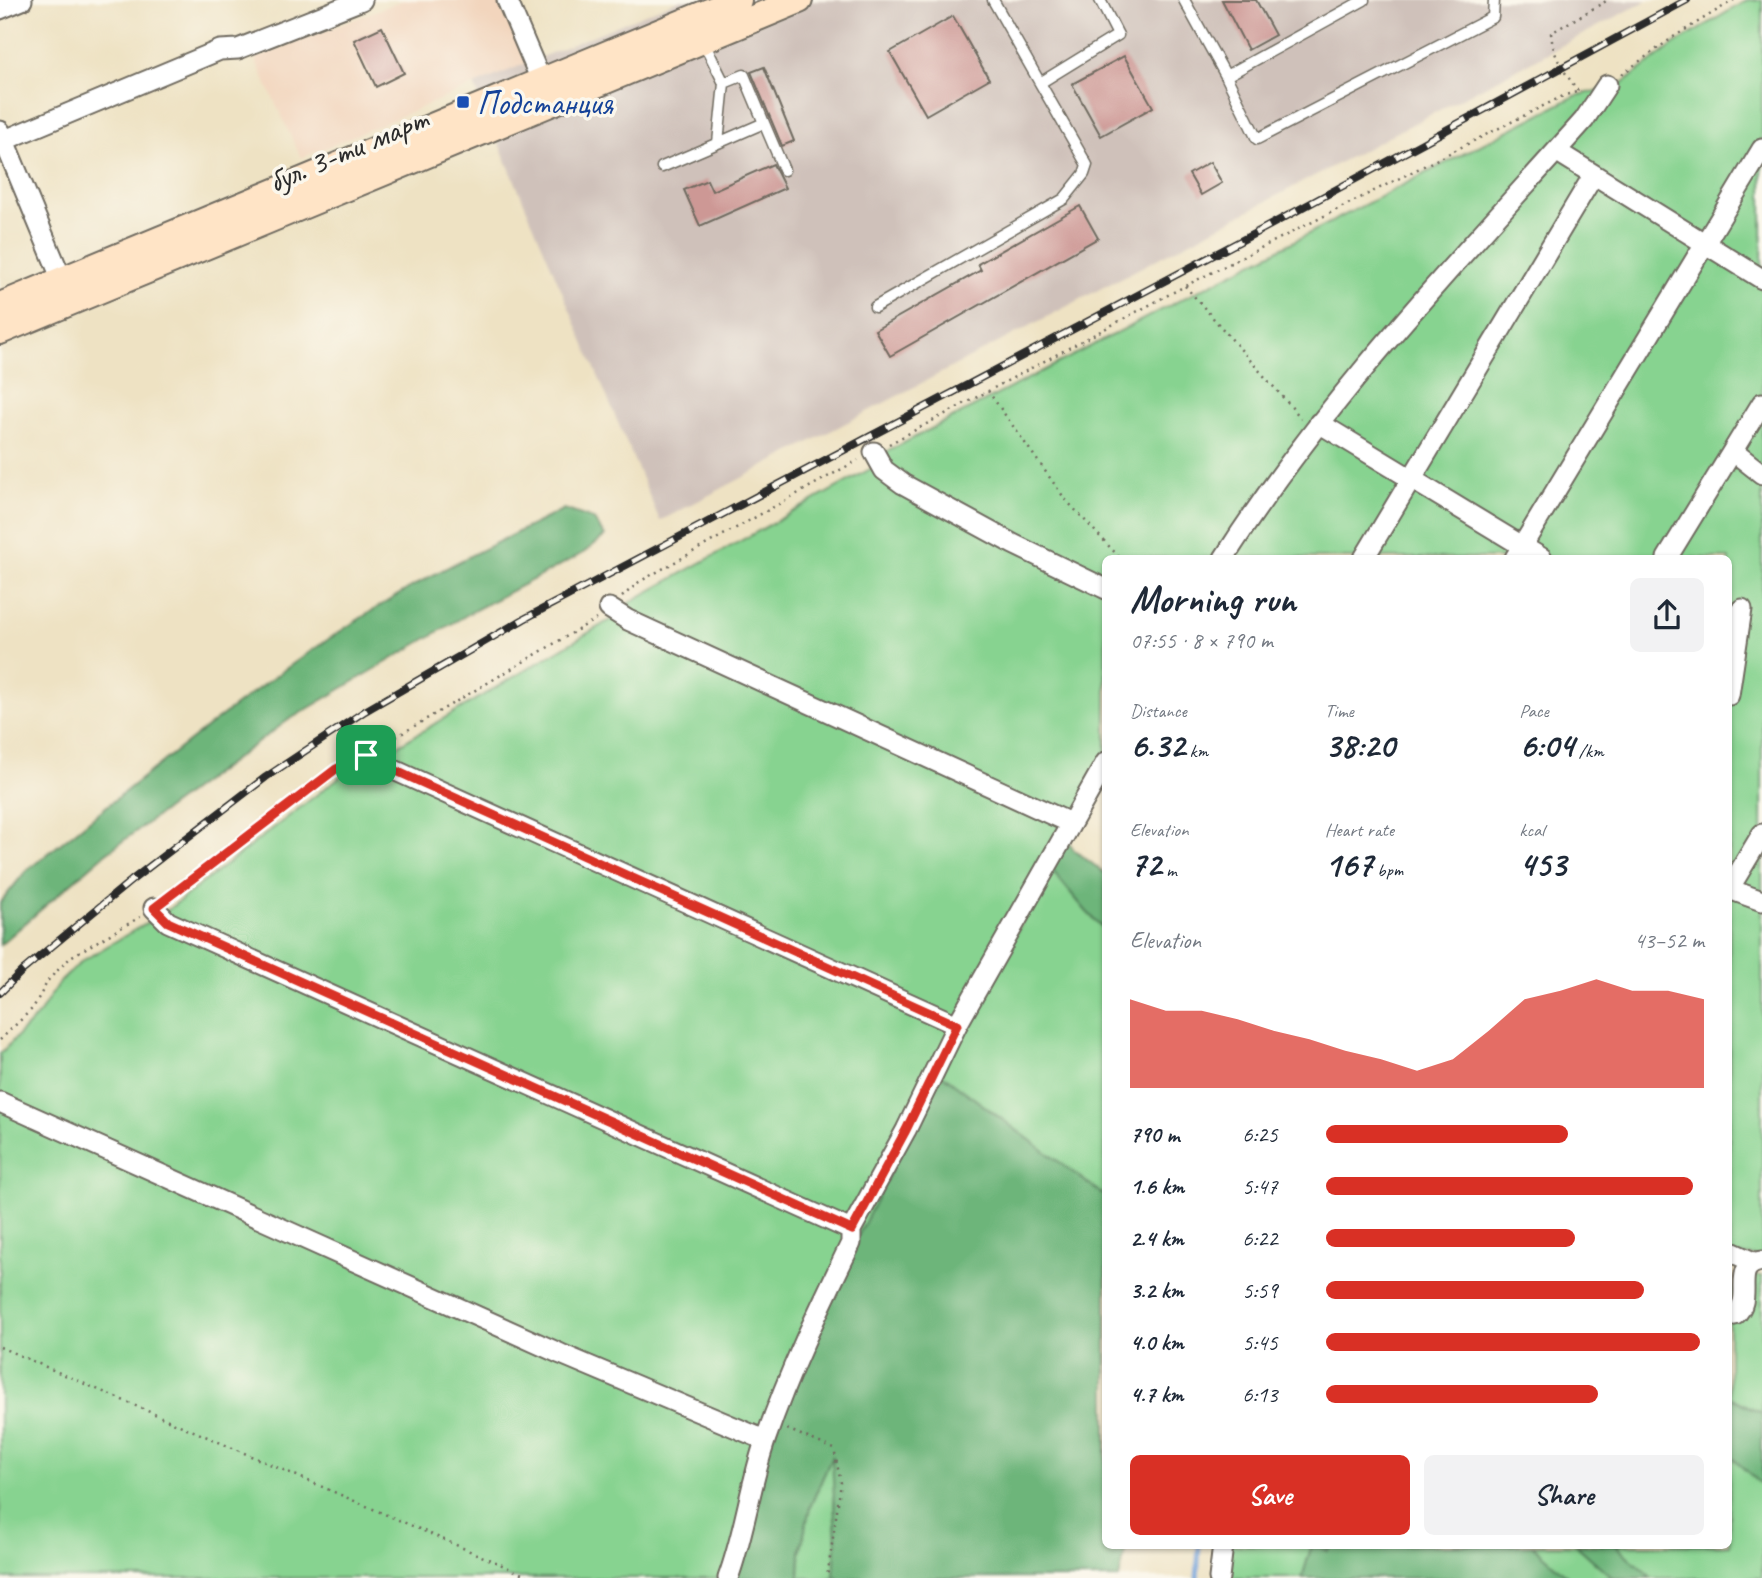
<!DOCTYPE html>
<html lang="en">
<head>
<meta charset="utf-8">
<style>
  :root { --surface:#fff; --page:#f2f2f3; --text:#1f2937; --muted:#747a83; --accent:#d93025 }
  body { margin:0; font-family:Caveat,sans-serif; background:var(--page); color:var(--text); height:100vh; display:flex; flex-direction:column; font-size:26px; white-space:nowrap }
  * { box-sizing:border-box; margin:0 }
  p { font-size:23px; color:var(--muted) }
  .icon { flex:none; width:38px; height:38px; fill:none; stroke:currentColor; stroke-width:2; stroke-linecap:round; stroke-linejoin:round }
  .map { position:relative; flex:1; overflow:hidden }
  .sheet { position:absolute; left:1102px; top:555px; width:630px; height:994px; display:flex; flex-direction:column; background:var(--surface); border-radius:10px; box-shadow:0 2px 5px #0004 }
  .sheet>* { flex:none }
  .pin { position:absolute; display:grid; place-items:center; width:60px; height:60px; color:#fff; margin:-30px; border-radius:14px; box-shadow:0 4px 10px #0006 }
  .round { display:grid; place-items:center; flex:none; width:74px; height:74px; border-radius:10px; background:var(--page) }
  .overview { display:flex; align-items:center; justify-content:space-between; height:119px; padding:0 28px }
  h1 { font-size:38px; font-weight:800; line-height:52px }
  .stats { display:grid; grid-template-columns:repeat(3,1fr); gap:10px; height:119px; padding:7px 28px }
  .stats div { display:grid; align-content:center }
  .stats b { font-size:35px; font-weight:800 }
  .stats small { font-size:19px; font-weight:400 }
  .stats p { font-size:19px }
  .chart { height:196px; padding:14px 28px }
  .chart p { display:flex; justify-content:space-between }
  .chart svg { width:100%; height:126px; margin-top:7px; fill:var(--accent); opacity:.7 }
  .button { display:flex; gap:14px; margin-top:auto; padding:14px 28px }
  .button a { flex:1; height:80px; border-radius:10px; background:var(--accent); color:#fff; font-size:28px; font-weight:800; line-height:80px; text-align:center }
  .button a+a { background:var(--page); color:var(--text) }
  ul { padding:0 28px; list-style:none; font-size:23px }
  li { display:grid; grid-template-columns:112px 84px 1fr; align-items:center; height:52px }
  li i { height:18px; border-radius:9px; background:var(--accent) }
  .map>svg:first-child { display:block }
  .built { fill:#f2d5bd }
  .industrial { fill:#cfc1ba }
  .green { fill:#87d390; stroke:#597f5e; stroke-width:2 }
  .forest { fill:#6db57a; stroke:#4c7052; stroke-width:2 }
  .lines { fill:none; stroke-linecap:round; stroke-linejoin:round }
  .stream { stroke:#6fa0d9; stroke-width:5 }
  .building { fill:#cd9895 }
  .service-casing { stroke:#6f6b60; stroke-width:13 }
  .minor-casing { stroke:#6f6b60; stroke-width:23 }
  .secondary-casing { stroke:#6f6b60; stroke-width:30 }
  .path { stroke:#6f6b60; stroke-width:2.5; stroke-dasharray:2 5; stroke-linecap:butt }
  .service { stroke:#fff; stroke-width:10 }
  .minor { stroke:#fff; stroke-width:19 }
  .secondary { stroke:#ffe4c6; stroke-width:26 }
  .rail-casing { stroke:#2b2b2b; stroke-width:8 }
  .rail { stroke:#fbf7ec; stroke-width:5; stroke-dasharray:16; stroke-linecap:butt }
  .route-casing { stroke:#fff; stroke-width:14 }
  .route { stroke:#d93025; stroke-width:9 }
  .transit-dot { fill:#1a4fb4; stroke:#fbf7ec; stroke-width:2.5 }
  .labels { text-anchor:middle; stroke-width:7; stroke-linejoin:round; paint-order:stroke }
  .transit-label { font-size:33px; fill:#164399; stroke:#fbf7ec; text-anchor:start }
  .street-label { font-size:33px; fill:#2b2b2b; stroke:#fbf7ec }
</style>
</head>
<body>
<div class="map">
<svg width="1762" height="1578" viewBox="0 0 1762 1578">
  <rect width="100%" height="100%" fill="#fbf7ec"/>
  <filter id="ink" filterUnits="userSpaceOnUse"><feTurbulence type="fractalNoise" baseFrequency=".0143" numOctaves="2"/><feDisplacementMap in="SourceGraphic" scale="14" xChannelSelector="R" yChannelSelector="G"/><feConvolveMatrix kernelMatrix="1 2 1 2 8 2 1 2 1" color-interpolation-filters="sRGB"/></filter>
  <filter id="wash" filterUnits="userSpaceOnUse"><feTurbulence type="fractalNoise" baseFrequency=".00686" numOctaves="4" result="noise"/><feDisplacementMap in="SourceGraphic" scale="28" xChannelSelector="R" yChannelSelector="G"/><feGaussianBlur stdDeviation="1.57" result="paint"/><feColorMatrix in="noise" values="0 0 0 0 0 0 0 0 0 0 0 0 0 0 0 0 0 1.4 0 .05"/><feComposite in="paint" operator="in"/></filter>
  <g filter="url(#wash)">
    <rect width="100%" height="100%" fill="#eee2c3"/>
    <path class="built" d="M403,0H498L527,63L301,158L255,59Z"/>
    <path class="industrial" d="M679,0H1648L660,521L474,85Z"/>
    <path class="green" d="M1747,0H1762V1256L1729,1255V558H1106V770L1006,925L723,1578H0V1054L40,1013L57,985L82,961L165,912L346,772L392,749L610,620L632,601L872,468L888,451L1575,96L1620,85L1675,44Z
      M1051,869L1086,911L1106,931V1197L940,1073Z
      M1752,1276H1762V1413L1729,1397V1291Z
      M833,1454L836,1545L834,1578H799L800,1552L810,1507Z
      M1729,1455L1762,1485V1578H1652L1615,1545H1729Z
      M1230,1545H1332L1328,1551L1318,1547L1311,1548L1302,1578H1225Z
      M1532,1545H1576L1613,1578H1569Z"/>
    <path class="forest" d="M564,509L593,519L605,536L582,554L475,610L287,721L105,854L0,945V903L25,872C150,772 274,667 413,586C462,558 514,535 564,509Z
      M1067,839L1074,850L1106,874V931L1086,911L1051,869Z
      M940,1073L1106,1197V1545H1127L1119,1578H834L836,1545L832,1456L810,1507L800,1552L799,1578H733L768,1445L857,1238Z
      M1729,1397L1762,1413V1485L1729,1455Z
      M1332,1545H1532L1569,1578H1302L1311,1548L1318,1547L1328,1551Z
      M1576,1545H1615L1652,1578H1613Z"/>
    <g class="lines">
      <path class="stream" d="M1197,1578L1199,1545"/>
    </g>
    <g id="blocks">
      <path class="building" d="M1222,0H1256L1275,35L1248,50Z
        M953,16L989,79L926,115L890,52Z
        M382,27L404,73L376,87L354,40Z
        M1124,56L1153,107L1101,136L1072,84Z
        M764,67L794,141L782,146L751,72Z
        M1210,162L1222,183L1201,195L1189,174Z
        M773,164L785,188L700,226L684,190L707,180L712,191Z
        M1080,206L1098,238L890,356L875,330L981,270L978,264Z"/>
    </g>
  </g>
  <g filter="url(#ink)">
    <use href="#blocks" fill-opacity="0" stroke="#6f6b60" stroke-width="2"/>
    <g class="lines">
      <g class="service-casing">
        <path id="service" d="M993,0L1040,83
          M1184,0L1226,76L1364,0
          M1226,76L1257,139L1493,17L1494,0
          M764,123L784,170
          M718,143L764,123L744,75L724,83
          M662,167L718,143L724,83L703,41
          M875,307L1064,199L1084,174L1087,165L1040,83L1118,35L1100,0"/>
      </g>
      <g class="minor-casing">
        <path id="minor" d="M507,0L546,92
          M0,9L22,0
          M0,131L62,280
          M0,142L220,50L238,49L362,0
          M1556,151L1762,279
          M1319,423L1542,558
          M874,452L884,470L903,484L1013,544L1106,589
          M1734,452L1762,474
          M1224,558C1326,398 1458,261 1584,120L1607,85
          M1364,558L1593,176
          M1515,558L1762,149
          M1667,558L1762,403
          M609,608L628,620L1070,823
          M1729,695L1742,609
          M366,755L383,765L957,1025
          M1729,889L1762,834
          M1729,889L1762,901
          M154,908L168,922L851,1230
          M0,1102L561,1354L765,1440
          M1729,1251L1753,1262
          M1729,1316L1735,1315C1756,1298 1729,1266 1762,1261
          M728,1578C745,1532 750,1484 766,1438C789,1371 820,1307 851,1243V1230L906,1130L957,1025L1106,762
          M1219,1578L1223,1545"/>
      </g>
      <g class="secondary-casing">
        <path id="secondary" d="M0,306L738,0
          M0,331L799,0"/>
      </g>
      <path class="path" d="M1622,74L1675,36L1734,0
        M1578,91C1564,71 1553,58 1551,33L1608,0
        M1185,286L1301,418
        M988,391L1065,499L1120,558
        M889,444L1185,286L1565,95L1581,91
        M622,597L639,582L858,460
        M384,744L596,619
        M168,897L336,769L351,762
        M0,1040L33,1008L49,979L72,956L140,917
        M0,1347L532,1578
        M787,1429L834,1449L841,1483L827,1578"/>
      <use href="#service" class="service"/>
      <use href="#minor" class="minor"/>
      <use href="#secondary" class="secondary"/>
      <g class="rail-casing">
        <path id="rail" d="M0,993L22,971L132,880L266,777L365,711L524,619L1263,229L1687,0"/>
      </g>
      <use href="#rail" class="rail"/>
    </g>
  </g>
  <g class="lines" filter="url(#ink)">
    <g class="route-casing">
      <path id="route" d="M366,755L383,765L957,1025L906,1130L852,1230L168,922L154,908L336,769Z"/>
    </g>
    <use href="#route" class="route"/>
  </g>
  <rect class="transit-dot" x="456" y="95" width="14" height="14" rx="3.5"/>
  <g class="labels">
    <g class="transit-label">
      <text x="477" y="114">Подстанция</text>
    </g>
    <g class="street-label">
      <text transform="translate(347 149) rotate(-23)" y="12">бул. 3-ти март</text>
    </g>
  </g>
</svg>
<div class="pin" style="left:366px;top:755px;background:#1e9e55"><svg class="icon" aria-label="arrive" viewBox="0 0 24 24"><path d="M6 21V4h12l-3 4 3 4H6"/></svg></div>
<section class="sheet">
<div class="overview"><div><h1>Morning run</h1><p>07:55 · 8 × 790 m</p></div><a class="round"><svg class="icon" aria-label="share" viewBox="0 0 24 24"><path d="M12 15V3M7 8l5-5 5 5M5 13v7h14v-7"/></svg></a></div>
<div class="stats">
<div><p>Distance</p><b>6.32<small> km</small></b></div>
<div><p>Time</p><b>38:20</b></div>
<div><p>Pace</p><b>6:04<small> /km</small></b></div>
</div>
<div class="stats">
<div><p>Elevation</p><b>72<small> m</small></b></div>
<div><p>Heart rate</p><b>167<small> bpm</small></b></div>
<div><p>kcal</p><b>453</b></div>
</div>
<div class="chart"><p><span>Elevation</span>43–52 m</p>
<svg viewBox="0 0 160 44" preserveAspectRatio="none"><path d="M0 44V13L10 17L20 17L30 20L40 24L50 27L60 31L70 34L80 38L90 34L100 24L110 13L120 10L130 6L140 10L150 10L160 13V44z"/></svg>
</div>
<ul>
<li><b>790 m</b>6:25<i style="width:64%"></i></li>
<li><b>1.6 km</b>5:47<i style="width:97%"></i></li>
<li><b>2.4 km</b>6:22<i style="width:66%"></i></li>
<li><b>3.2 km</b>5:59<i style="width:84%"></i></li>
<li><b>4.0 km</b>5:45<i style="width:99%"></i></li>
<li><b>4.7 km</b>6:13<i style="width:72%"></i></li>
</ul>
<div class="button"><a>Save</a><a>Share</a></div>
</section>
</div>
</body>
</html>
